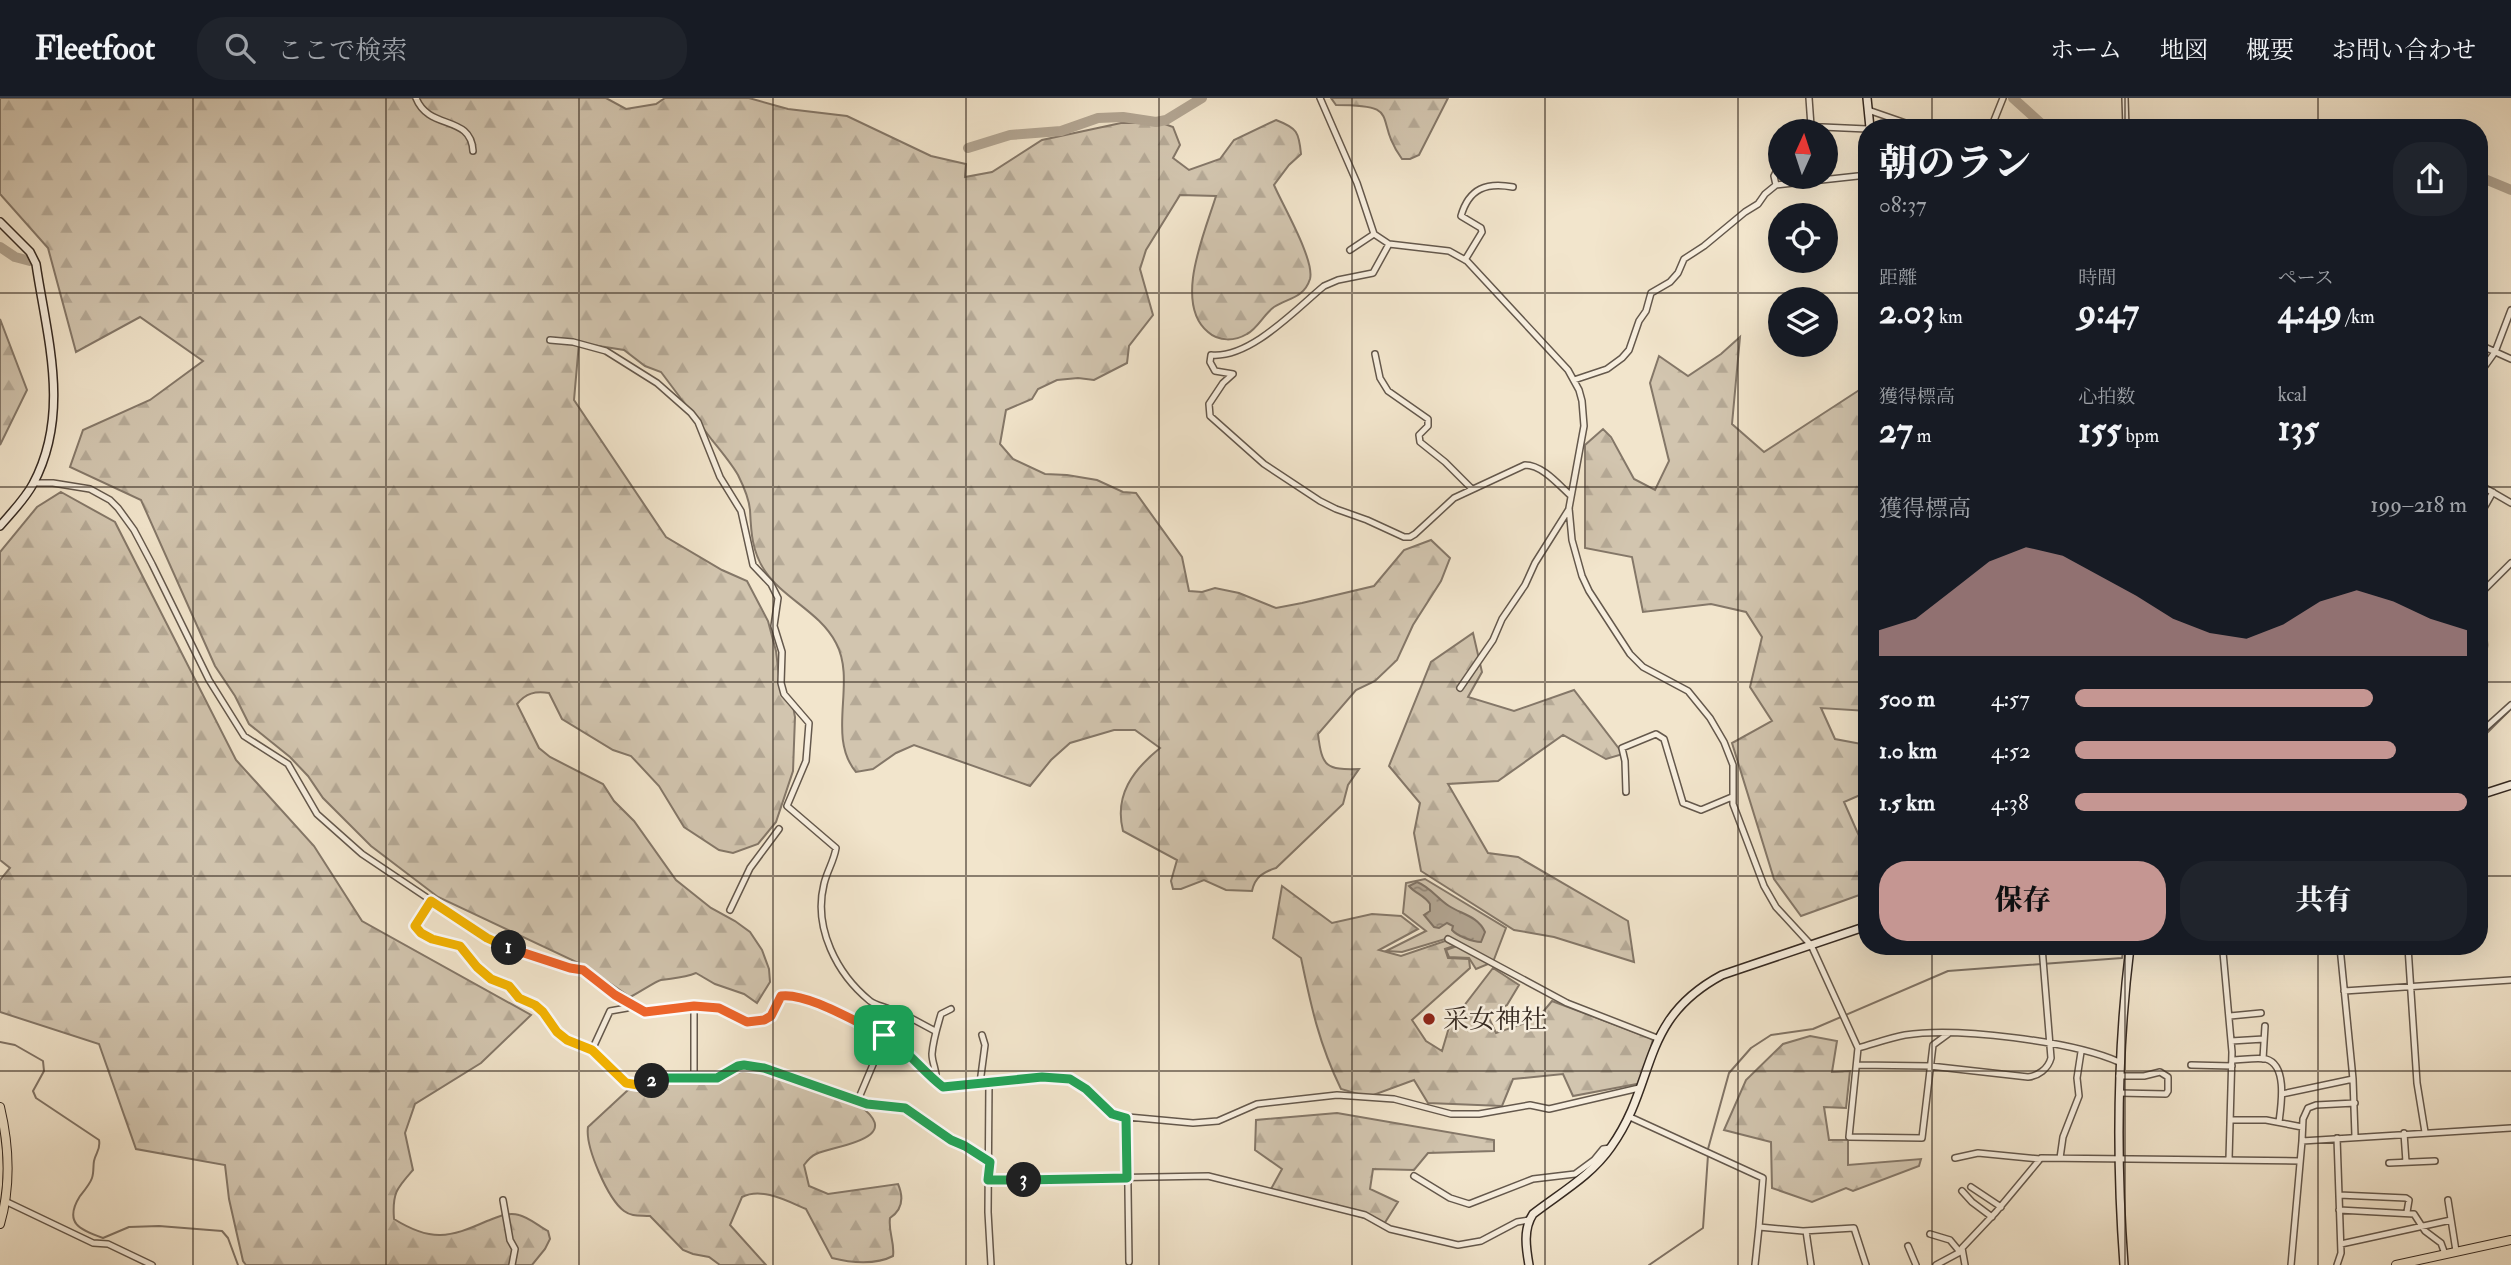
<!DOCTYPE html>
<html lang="ja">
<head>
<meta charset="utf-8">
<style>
  :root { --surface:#171b24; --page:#20242c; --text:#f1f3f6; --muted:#9ea1a6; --line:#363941; --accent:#c59692 }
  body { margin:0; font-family:"IM FELL Double Pica","Noto Serif JP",serif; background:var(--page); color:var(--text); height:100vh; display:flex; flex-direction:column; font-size:26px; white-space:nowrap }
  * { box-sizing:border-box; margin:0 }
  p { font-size:23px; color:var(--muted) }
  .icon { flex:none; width:38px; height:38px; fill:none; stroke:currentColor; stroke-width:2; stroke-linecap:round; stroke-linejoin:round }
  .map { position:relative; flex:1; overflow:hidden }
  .panel { position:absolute; left:1858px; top:21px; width:630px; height:836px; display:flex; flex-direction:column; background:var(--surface); border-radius:28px; box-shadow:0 7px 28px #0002 }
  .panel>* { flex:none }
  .needle { width:46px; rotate:3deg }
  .fabs { position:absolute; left:1768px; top:21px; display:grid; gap:14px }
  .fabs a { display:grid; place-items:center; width:70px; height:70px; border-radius:50%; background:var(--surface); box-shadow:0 7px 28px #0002; font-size:35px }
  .pin { position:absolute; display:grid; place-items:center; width:60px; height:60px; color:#fff; margin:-30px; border-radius:14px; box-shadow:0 4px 10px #0006 }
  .km { position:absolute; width:35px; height:35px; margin:-18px; border-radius:50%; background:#222; color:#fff; font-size:19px; line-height:35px; text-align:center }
  .round { display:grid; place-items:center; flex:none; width:74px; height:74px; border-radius:28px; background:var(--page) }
  .headline { display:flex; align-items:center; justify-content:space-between; height:119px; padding:0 21px }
  h1 { font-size:38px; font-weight:800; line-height:52px }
  .figures { display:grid; grid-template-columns:repeat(3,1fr); gap:10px; height:119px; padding:7px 21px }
  .figures div { display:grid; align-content:center }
  .figures b { font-size:35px; font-weight:800 }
  .figures small { font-size:19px; font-weight:400 }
  .figures p { font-size:19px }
  .chart { height:196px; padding:14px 21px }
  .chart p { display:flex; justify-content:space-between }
  .chart svg { width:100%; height:126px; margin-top:7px; fill:var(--accent); opacity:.7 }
  .button { display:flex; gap:14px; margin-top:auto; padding:14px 21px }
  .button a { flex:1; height:80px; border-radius:28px; background:var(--accent); color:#111; font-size:28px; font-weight:800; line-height:80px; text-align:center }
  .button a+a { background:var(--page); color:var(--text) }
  ul { padding:0 21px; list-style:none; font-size:23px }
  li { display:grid; grid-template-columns:112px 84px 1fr; align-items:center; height:52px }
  li i { height:18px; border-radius:9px; background:var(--accent) }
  header { display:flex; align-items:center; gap:42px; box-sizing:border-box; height:98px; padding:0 35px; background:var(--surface); border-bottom:2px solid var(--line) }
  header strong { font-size:33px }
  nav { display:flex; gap:38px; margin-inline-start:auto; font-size:24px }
  .search { width:490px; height:63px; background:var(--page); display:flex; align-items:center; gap:18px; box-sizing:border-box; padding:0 24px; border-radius:28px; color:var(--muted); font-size:26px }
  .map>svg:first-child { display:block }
  .forest { fill:url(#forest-firs); stroke:#847768; stroke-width:2 }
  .park { fill:#d2c5af; stroke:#847768; stroke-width:2 }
  .water { fill:url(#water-ripples); stroke:#807365; stroke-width:2 }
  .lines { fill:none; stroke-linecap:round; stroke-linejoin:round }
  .stream { stroke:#807365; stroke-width:2 }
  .river { stroke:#b2a592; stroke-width:10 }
  .street-casing { stroke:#64584c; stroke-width:8 }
  .secondary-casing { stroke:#352921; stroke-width:10 }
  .primary-casing { stroke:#352921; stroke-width:10 }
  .street { stroke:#f7eede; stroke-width:5 }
  .secondary { stroke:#f7eede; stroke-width:7 }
  .primary { stroke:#f2e5cc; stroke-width:8 }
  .split-1-casing { stroke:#fff; stroke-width:14 }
  .split-2-casing { stroke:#fff; stroke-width:14 }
  .split-3-casing { stroke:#fff; stroke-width:14 }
  .split-4-casing { stroke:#fff; stroke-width:14 }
  .split-1 { stroke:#f0652b; stroke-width:9 }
  .split-2 { stroke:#f5b400; stroke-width:9 }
  .split-3 { stroke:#22a559; stroke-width:9 }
  .split-4 { stroke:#22a559; stroke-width:9 }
  .grid { fill:none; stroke:#352921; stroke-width:2; stroke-opacity:0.55 }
  .poi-dot { fill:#8f2418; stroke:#f7eede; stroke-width:2.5 }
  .labels { text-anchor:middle; stroke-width:5; stroke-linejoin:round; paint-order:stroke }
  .poi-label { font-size:26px; fill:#352921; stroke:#f7eede; text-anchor:start }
</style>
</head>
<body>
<header>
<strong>Fleetfoot</strong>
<div class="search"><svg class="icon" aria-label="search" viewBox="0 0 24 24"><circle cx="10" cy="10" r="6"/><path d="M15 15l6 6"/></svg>ここで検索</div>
<nav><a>ホーム</a><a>地図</a><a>概要</a><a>お問い合わせ</a></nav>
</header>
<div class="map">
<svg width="2511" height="1167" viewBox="0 0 2511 1167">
  <defs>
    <pattern id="forest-firs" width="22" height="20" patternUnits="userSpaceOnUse" patternTransform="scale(1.75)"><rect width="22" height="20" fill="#d2c5af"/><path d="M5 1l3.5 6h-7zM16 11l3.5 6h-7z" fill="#b5a996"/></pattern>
    <pattern id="water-ripples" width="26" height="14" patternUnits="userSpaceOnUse" patternTransform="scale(1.75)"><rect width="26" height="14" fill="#b2a592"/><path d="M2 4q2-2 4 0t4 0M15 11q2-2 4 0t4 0" fill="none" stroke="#928677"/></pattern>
  </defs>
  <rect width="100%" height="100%" fill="#f2e5cc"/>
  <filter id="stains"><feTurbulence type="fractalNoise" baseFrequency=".00286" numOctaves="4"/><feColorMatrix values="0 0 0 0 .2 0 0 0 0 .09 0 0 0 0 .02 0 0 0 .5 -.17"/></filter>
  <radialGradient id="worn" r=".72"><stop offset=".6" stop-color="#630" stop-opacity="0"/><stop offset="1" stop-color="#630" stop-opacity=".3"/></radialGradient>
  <path class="forest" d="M0,0H606L626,11L656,6L665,0H749L788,11L847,18L931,58L966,66L965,79L992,74L1042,42L1121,25H1162L1173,29L1180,47L1173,60L1189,72L1220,61L1234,42L1276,22C1297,30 1299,34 1301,56L1289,67L1274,87C1282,106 1315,162 1310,181C1304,200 1288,200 1274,209C1264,216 1258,230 1247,236C1235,243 1219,244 1208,234C1173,205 1205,134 1216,98L1180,97L1146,152L1140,171L1153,217L1129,248L1127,265L1094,282L1078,280L1057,282L1038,291L1032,301L1006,312L1000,346L1013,361L1045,376L1067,377L1097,382L1123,394L1136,395L1182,459L1189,493L1202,494L1215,490L1239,495L1276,510L1302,505L1374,488L1404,452L1431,442L1450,460L1441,483L1413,527L1397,562L1375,583L1356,592L1318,636C1322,669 1326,672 1359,671L1348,687L1343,706L1276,770C1263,774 1255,779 1252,793L1226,792L1204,782L1181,791H1173L1171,783L1177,762L1123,733C1114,697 1133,672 1160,650L1135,632H1114L1070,645L1051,662L1030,688L914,647L896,655L873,671L856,674C826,638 857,584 836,545C820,514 784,501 765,473C752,454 751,434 750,412C749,401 743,387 738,377C731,365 721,353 712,342C695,319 678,297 661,274L645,268L624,252L579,245L574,302L666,439L722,472L747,483L768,523L776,553L780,586L793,608L795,619L793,673L776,724L758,746L733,755L719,752L684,729L659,688L631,658L613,652L562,621L549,595C535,593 526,595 517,606L539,650L550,659L603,686L614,703L634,723L676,782L711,810L735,823L750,834L762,852L769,871L770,884L757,905L744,896L715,886L696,875C684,880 673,880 661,882C656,883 637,896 630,899L585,868L438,799L371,748L323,700L308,678L290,659L249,626L235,598L215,568L141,402L70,369L83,332L150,302L203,263L140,219L76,254L48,150L0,96Z
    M1331,0H1448L1419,57L1410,61H1402C1372,20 1405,7 1336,7Z
    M0,221L27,292L0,347Z
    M1740,239L1732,326L1764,354L1867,287V613L1821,610L1835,641L1867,647V694L1844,704L1867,756L1865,795L1801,818L1774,781L1732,645L1772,623L1750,589L1762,539L1746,514L1711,506L1643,514L1632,459L1585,450V347L1603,331L1611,339L1634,381L1655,392L1669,363L1650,285L1659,258L1688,278L1721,256Z
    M61,394L115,424L236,662L314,748L362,823L531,917L481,965L415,1006L405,1035L413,1072C397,1090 392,1095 394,1121C431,1144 449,1140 487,1123C498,1119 507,1114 519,1117C528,1119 539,1128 548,1133L550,1141L545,1151L532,1167H246L243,1163L229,1101L225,1067L136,1051L99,946L0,914V782L10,770L0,762V454L37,409Z
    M1473,535L1482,574L1468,599L1514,613L1574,592L1623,656L1606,661L1563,637L1498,683L1448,686L1488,755L1518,759L1628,823L1634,864L1554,839L1514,832L1421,773L1414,735L1420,705L1389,668L1431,564Z
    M1282,788L1332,825L1372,816L1401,818L1418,831L1379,852L1401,858L1445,843L1454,848L1445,851L1448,860L1469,861L1470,870L1412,922L1426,943L1442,953L1450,926L1493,870L1519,887L1507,907L1488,918L1496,935L1537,921L1552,903L1653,941L1642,985L1573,998L1563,976L1513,981L1502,1008L1428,1005L1414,982L1368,999L1341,991C1319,946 1311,908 1301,860L1273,840Z
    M1810,938L1837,943L1832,974L1850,973L1846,1010L1824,1009L1829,1042H1848V1067L1921,1061L1919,1068L1853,1093L1846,1090L1812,1104L1772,1090L1771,1044L1724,1032L1746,982L1783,946Z
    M750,971L758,972L860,1008C905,1041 837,1047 816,1056C811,1058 807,1063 804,1067L809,1088L828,1096L898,1086C904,1100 902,1112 890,1120C888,1134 895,1145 893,1158C876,1167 851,1165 832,1160L806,1111C787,1103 762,1089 742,1099L730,1127L766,1167H720L709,1159L693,1156L683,1152L650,1118C641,1117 632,1119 624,1113C608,1101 585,1049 588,1029L628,992L668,984L718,981Z
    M1337,1015L1494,1042V1053L1428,1055L1414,1072L1373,1071L1370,1091L1398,1104L1384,1126L1271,1091L1282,1071L1255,1052L1256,1022Z"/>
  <path class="park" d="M1425,781L1506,830L1493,864L1476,871L1469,860L1449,859L1446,852L1457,848L1445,841L1402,854L1386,853L1426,833L1403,815L1406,785Z"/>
  <path class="water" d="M1417,784C1430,789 1438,801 1449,808C1461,816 1478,818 1485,834L1481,844C1473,844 1457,838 1452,832L1453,828L1447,825L1439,830L1434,829L1424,817L1430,813V806C1424,797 1416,796 1409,788Z"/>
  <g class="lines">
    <path class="stream" d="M2480,642L2509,613
      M0,944L15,947L43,963L44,973L33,993L36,1000L99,1042C101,1051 96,1054 94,1063C93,1068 94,1074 92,1080C90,1086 84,1093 80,1098C63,1125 80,1132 103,1140L129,1129L159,1128L222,1133L228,1140L238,1167
      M1708,1051L1729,975L1751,950L1771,937L1813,931L1948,873L2122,860L2124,849
      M1649,1167L1703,1130L1708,1057"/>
    <path class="river" d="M2013,0L2046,30
      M968,50L1010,37L1061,33L1098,20L1123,19L1156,24L1166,22L1202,0
      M2480,79L2511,92
      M0,149L15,159L30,163"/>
    <g class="street-casing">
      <path id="street" d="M416,0C429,33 471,16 473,53
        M1320,0L1357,85L1374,136L1389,146L1449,153L1467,163L1568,272L1579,292L1582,303L1584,328L1569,410L1572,442L1582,478L1589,493L1630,556L1643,569L1688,593L1710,620L1724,644L1733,667V706L1764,788L1776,809L1811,847L1858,950L1849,1039L1922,1040L1933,947L1948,936
        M1809,0L1811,28
        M2125,0L2126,30
        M1868,12L1920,30
        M1991,30L2003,0
        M1795,33L1800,28L1867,31
        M1776,87L1774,78L1780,66
        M1389,146L1373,175L1338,182L1324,188C1296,211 1250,261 1211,257L1210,264L1215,273L1233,276L1223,285L1209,306L1210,318L1264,366L1320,403L1336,411L1367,422L1404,439H1410L1415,436L1454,400L1525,367C1542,367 1558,386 1570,397
        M1350,152L1374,136
        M1465,162L1482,134L1481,130L1461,118C1469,90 1487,84 1513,89
        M550,242L573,244L606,253L657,285L691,315L698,324L720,379L741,413L753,467L771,486L778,500L774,528L782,554L781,585L784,596L809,625L806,663L787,708L836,750C834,763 827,773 824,786C813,830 837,876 870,903C877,908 887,909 895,914L884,938
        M2480,247L2511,261
        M1375,256L1380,280L1388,293L1428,321V328L1419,337L1420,344L1445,364L1472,391
        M2480,275L2495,254L2511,212
        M1574,282L1607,271L1622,260L1629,252L1639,223L1646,213L1651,195L1670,184L1678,175L1684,161L1704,148L1745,114L1758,106L1765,96L1776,87L1867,77
        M34,385H53L90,391L110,402L118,410L134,432L152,466L209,582L244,638L288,666L317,716L362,756L487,840L543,862L583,871L615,897L645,914L694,908L719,910L747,924L764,922L771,918L781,898H802L885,938L897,945L921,971L943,989L1031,980L1070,981L1079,986L1107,1012L1117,1018L1193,1025L1218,1023L1257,1006L1337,997L1394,1001L1451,1016H1479L1530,1007L1549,1011L1639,990
        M2480,387L2511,405
        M2480,417L2493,394
        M2480,496L2511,465
        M2480,530C2484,539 2487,551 2480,559
        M1460,590L1493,542L1502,521L1525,487L1535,465L1569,411
        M2480,635L2511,607
        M1626,694L1625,663L1622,650L1656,636L1664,641L1683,705L1701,712L1732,699
        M431,803L415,828L421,835L432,841L460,848L477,869L490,881L509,888L519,900L543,914L557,934L567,942L592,952
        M730,812L750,770L779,731
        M1448,841L1567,905L1657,940
        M2206,849L2223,854
        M2224,849L2223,854L2232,954L2229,1061
        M2340,849L2353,981L2355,1038
        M2408,849L2417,985L2425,1034
        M2344,893L2511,882
        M629,906L627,910L610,913L592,952L630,987H638L663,980H717L739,968L744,967L764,970L867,1006L905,1010L951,1042L990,1064
        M694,908V981
        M896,912L935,933
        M2230,918L2261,915
        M2231,943L2264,941
        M1858,950C1873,946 1889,940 1905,937C1956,929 2072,943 2119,964
        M2263,961L2265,928
        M2232,962C2242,962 2256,959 2266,961C2288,967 2281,1008 2279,1024
        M1858,967L1930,968L2028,979C2038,978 2048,971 2051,960L2042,849
        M2191,967L2232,968
        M936,984C938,974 932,966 932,956C933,942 937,930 941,916L951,911
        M989,984L988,1114L991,1167
        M980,985L985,947L982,937
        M2119,995L2166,996L2168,993V979L2160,974L2144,978H2119
        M2282,996L2353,981
        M858,1002L885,938
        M1630,1019L1763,1080L1759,1129L1803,1133L1854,1130L1866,1167
        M1127,1020L1129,1164
        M2231,1022H2266L2302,1029
        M2404,1035L2406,1064
        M2337,1040L2341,1155L2337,1167
        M2302,1043L2303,1021L2308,1010L2316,1007L2355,1005
        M1955,1060L1978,1055L2040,1061
        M2060,1060L2063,1039L2079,998L2077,980L2081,954
        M2389,1065L2435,1063
        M1414,1078L1450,1100L1469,1106L1533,1081L1575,1076L1594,1062L1603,1051L1610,1050
        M988,1082L1208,1078L1365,1117L1390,1131L1458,1147L1481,1143L1517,1124L1529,1122
        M1971,1089L2001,1109
        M1962,1093L1972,1104L1992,1119
        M2339,1097L2406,1100L2409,1102L2407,1114
        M503,1102L510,1142L515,1151L512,1167
        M2448,1102L2456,1153
        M5,1103L93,1145L108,1146L152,1167
        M2339,1112L2414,1116L2425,1133L2441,1145L2445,1156
        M1806,1133L1811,1167
        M1930,1136L1950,1142L1960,1154
        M2341,1146L2451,1122
        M1908,1148L1916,1167
        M1755,1167L1759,1129
        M1936,1167L1962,1153
        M1965,1167L1962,1150L1996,1114L2041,1060L2300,1063
        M2291,1167L2302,1043L2511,1030"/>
    </g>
    <g class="secondary-casing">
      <path id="secondary" d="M1867,0L1870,30
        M0,124L30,154L36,166C47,240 71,315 33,386C25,401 12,414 0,428
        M2480,697L2511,687
        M1529,1167C1526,1150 1523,1131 1533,1116C1560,1095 1591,1078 1611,1049C1658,983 1638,922 1722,877L1867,828
        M2124,1167C2116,1060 2117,955 2130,849"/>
    </g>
    <g class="primary-casing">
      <path id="primary" d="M0,1009C9,1047 11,1088 0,1126
        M2396,1167L2511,1142"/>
    </g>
    <use href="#street" class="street"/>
    <use href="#secondary" class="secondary"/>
    <use href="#primary" class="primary"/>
  </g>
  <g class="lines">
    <g class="split-1-casing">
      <path id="split-1" d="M509,850L570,870L583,872L615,897L645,914L694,908L719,910L747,924L764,922L771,918L781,898C807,894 859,926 884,937"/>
    </g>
    <g class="split-2-casing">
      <path id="split-2" d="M509,850L487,840L431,803L415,828L421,835L432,841L460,848L477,869L491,881L509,888L519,900L535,907L543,914L557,934L567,942L592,952L626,985L638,987L652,983"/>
    </g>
    <g class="split-3-casing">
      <path id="split-3" d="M652,983L663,980H717L738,968L744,967L764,970L867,1006L905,1010L951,1042L965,1048L990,1064L988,1082H1024"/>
    </g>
    <g class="split-4-casing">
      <path id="split-4" d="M884,937C906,950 922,973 943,989L1042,979L1070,981L1086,991L1112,1016L1126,1020L1127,1080L1024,1082"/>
    </g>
    <use href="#split-1" class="split-1"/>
    <use href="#split-2" class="split-2"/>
    <use href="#split-3" class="split-3"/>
    <use href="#split-4" class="split-4"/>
  </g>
  <path class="grid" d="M193,0V1167M386,0V1167M579,0V1167M773,0V1167M966,0V1167M1159,0V1167M1352,0V1167M1545,0V1167M1738,0V1167M1932,0V30M2125,0V30M2318,0V30M0,195H1867M2480,195H2511M0,389H1867M2480,389H2511M0,584H1867M2480,584H2511M0,778H1867M2480,778H2511M1932,849V1167M2125,849V1167M2318,849V1167M0,973H2511"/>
  <circle class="poi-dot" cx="1429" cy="921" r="7"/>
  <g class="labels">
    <g class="poi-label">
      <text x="1443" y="930">采女神社</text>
    </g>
  </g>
  <rect width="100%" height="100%" filter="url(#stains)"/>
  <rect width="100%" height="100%" fill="url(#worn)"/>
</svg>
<div class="fabs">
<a><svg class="needle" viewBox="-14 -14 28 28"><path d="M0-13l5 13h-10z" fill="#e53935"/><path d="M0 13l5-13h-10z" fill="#9ea1a6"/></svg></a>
<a><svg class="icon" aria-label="locate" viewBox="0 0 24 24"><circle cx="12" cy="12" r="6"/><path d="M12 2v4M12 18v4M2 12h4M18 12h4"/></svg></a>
<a><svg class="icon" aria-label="layers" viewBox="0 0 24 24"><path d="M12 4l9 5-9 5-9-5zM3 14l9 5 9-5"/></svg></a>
</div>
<div class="pin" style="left:884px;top:937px;background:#1e9e55"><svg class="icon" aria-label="arrive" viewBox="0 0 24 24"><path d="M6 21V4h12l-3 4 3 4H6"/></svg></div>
<b class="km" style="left:509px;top:850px">1</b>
<b class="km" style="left:652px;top:983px">2</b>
<b class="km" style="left:1024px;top:1082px">3</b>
<section class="panel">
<div class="headline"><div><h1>朝のラン</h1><p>08:37</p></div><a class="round"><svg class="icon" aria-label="share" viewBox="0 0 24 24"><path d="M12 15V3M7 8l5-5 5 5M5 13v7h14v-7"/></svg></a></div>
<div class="figures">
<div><p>距離</p><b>2.03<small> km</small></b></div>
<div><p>時間</p><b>9:47</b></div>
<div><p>ペース</p><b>4:49<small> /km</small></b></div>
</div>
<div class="figures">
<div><p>獲得標高</p><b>27<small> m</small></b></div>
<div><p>心拍数</p><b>155<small> bpm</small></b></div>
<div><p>kcal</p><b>135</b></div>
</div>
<div class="chart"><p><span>獲得標高</span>199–218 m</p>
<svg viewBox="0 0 160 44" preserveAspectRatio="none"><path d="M0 44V35L10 31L20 21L30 11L40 6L50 9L60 16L70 23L80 31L90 36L100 38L110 33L120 25L130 21L140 25L150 31L160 35V44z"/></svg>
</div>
<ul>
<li><b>500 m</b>4:57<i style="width:76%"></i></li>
<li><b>1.0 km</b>4:52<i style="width:82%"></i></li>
<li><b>1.5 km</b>4:38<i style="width:100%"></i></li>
</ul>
<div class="button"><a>保存</a><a>共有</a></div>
</section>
</div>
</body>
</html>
